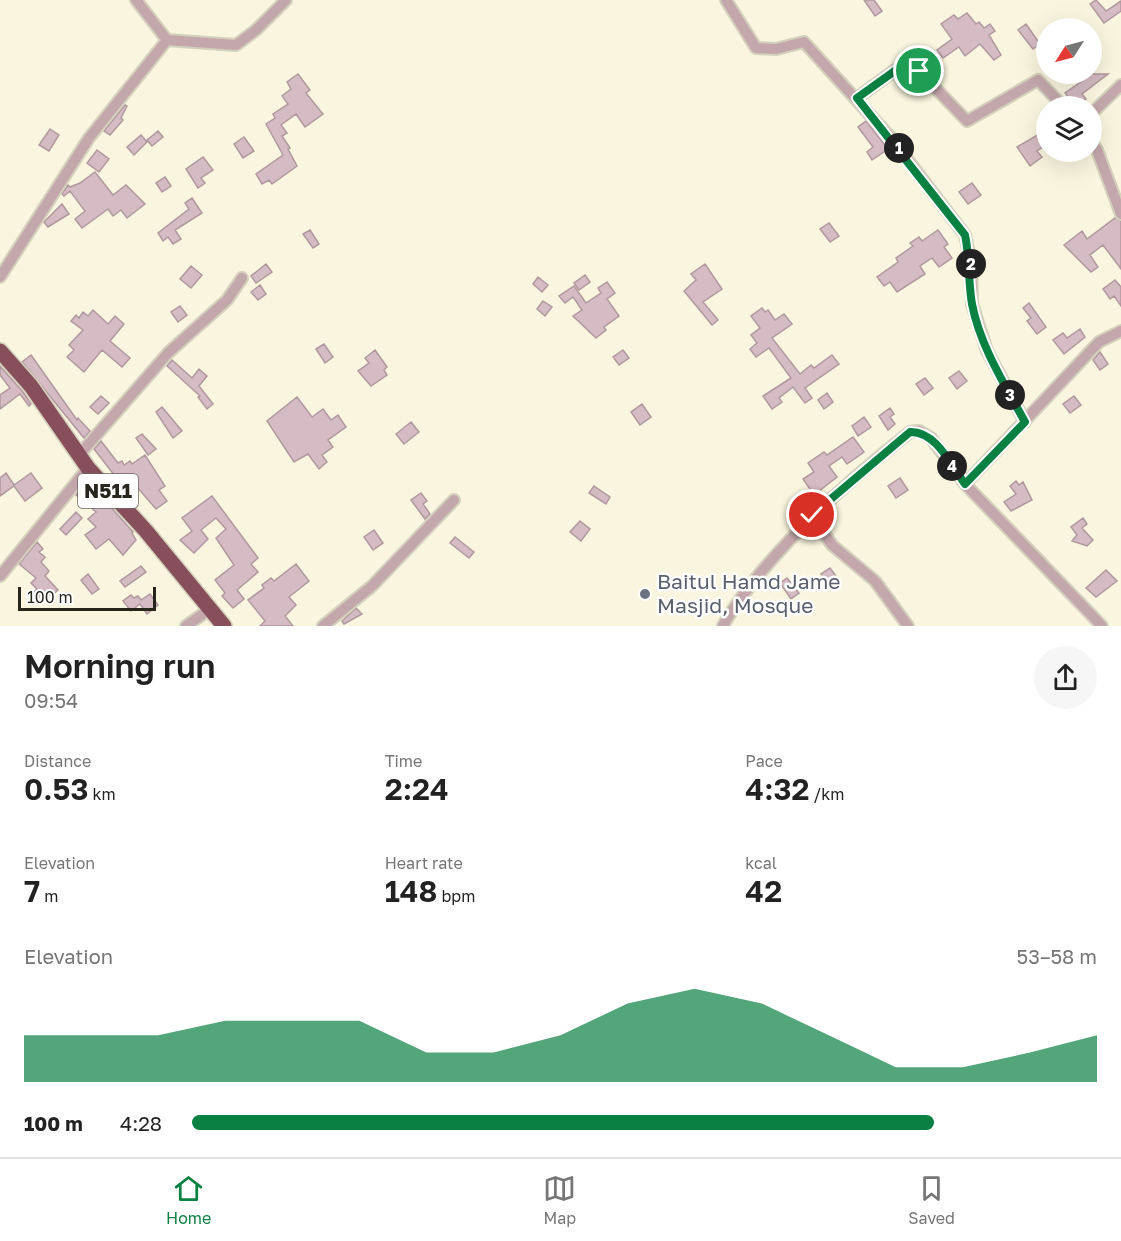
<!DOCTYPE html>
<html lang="en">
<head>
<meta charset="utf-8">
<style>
  :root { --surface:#fff; --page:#f6f6f6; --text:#222; --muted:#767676; --line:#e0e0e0; --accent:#0b8043 }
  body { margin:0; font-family:"Golos Text",sans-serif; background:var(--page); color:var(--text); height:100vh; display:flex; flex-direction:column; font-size:22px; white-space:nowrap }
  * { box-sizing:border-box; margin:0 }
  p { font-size:20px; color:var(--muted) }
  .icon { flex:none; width:33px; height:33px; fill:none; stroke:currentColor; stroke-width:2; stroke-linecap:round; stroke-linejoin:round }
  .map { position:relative; height:626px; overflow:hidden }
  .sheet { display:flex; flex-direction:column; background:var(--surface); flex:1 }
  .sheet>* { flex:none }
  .needle { width:39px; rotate:234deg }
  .controls { position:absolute; left:1036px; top:18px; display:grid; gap:12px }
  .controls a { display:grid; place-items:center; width:66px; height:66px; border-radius:50%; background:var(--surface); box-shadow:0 6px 24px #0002; font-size:30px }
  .scale { position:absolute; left:18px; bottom:15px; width:138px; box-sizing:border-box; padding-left:6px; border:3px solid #27251c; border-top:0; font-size:16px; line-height:21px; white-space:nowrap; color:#27251c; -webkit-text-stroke:4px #fff; paint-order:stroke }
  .pin { position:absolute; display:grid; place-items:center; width:51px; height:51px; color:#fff; margin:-26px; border:3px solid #fff; border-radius:50%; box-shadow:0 2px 6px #0007 }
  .km { position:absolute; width:30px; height:30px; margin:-15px; border-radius:50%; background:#222; color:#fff; font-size:16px; line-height:30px; text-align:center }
  .round { display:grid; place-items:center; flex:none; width:63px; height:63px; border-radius:32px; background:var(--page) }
  .overview { display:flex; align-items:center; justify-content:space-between; height:102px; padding:0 24px }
  h1 { font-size:33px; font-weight:600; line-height:45px }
  .metrics { display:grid; grid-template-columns:repeat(3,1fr); gap:9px; height:102px; padding:6px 24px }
  .metrics div { display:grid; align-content:center }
  .metrics b { font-size:30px; font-weight:600 }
  .metrics small { font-size:16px; font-weight:400 }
  .metrics p { font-size:16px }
  .chart { height:168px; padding:12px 24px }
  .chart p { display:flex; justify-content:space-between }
  .chart svg { width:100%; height:108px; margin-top:6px; fill:var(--accent); opacity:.7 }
  ul { padding:0 24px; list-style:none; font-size:20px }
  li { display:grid; grid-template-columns:96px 72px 1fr; align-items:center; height:45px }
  li i { height:15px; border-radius:8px; background:var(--accent) }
  .tabs { display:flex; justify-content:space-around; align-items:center; height:84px; border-top:2px solid var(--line); background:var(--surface); font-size:16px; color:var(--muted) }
  .tabs a { display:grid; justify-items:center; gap:3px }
  .tabs .current { color:var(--accent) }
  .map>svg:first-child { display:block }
  .building { fill:#d5bbc3; stroke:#b1989f; stroke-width:1.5 }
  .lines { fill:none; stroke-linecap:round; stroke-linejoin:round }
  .minor-casing { stroke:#d3d0bb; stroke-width:14 }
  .highway-casing { stroke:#d3d0bb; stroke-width:18 }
  .minor { stroke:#c4a7ac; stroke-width:10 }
  .highway { stroke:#874f5b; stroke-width:15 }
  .route-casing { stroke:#fff; stroke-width:12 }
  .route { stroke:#0b8043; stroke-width:8 }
  .worship-dot { fill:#6b7280; stroke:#fff; stroke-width:2 }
  .labels { text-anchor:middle; stroke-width:5; stroke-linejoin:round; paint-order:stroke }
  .shield { fill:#fff; stroke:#686660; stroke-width:1.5 }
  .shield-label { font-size:20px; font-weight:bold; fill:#27251c }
  .worship-label { font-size:21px; fill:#5b616d; stroke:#fff; text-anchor:start }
</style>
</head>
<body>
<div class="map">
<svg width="1121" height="626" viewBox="0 0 1121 626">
  <rect width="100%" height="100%" fill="#f9f5de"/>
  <path class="building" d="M864,0H874L882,11L875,16Z
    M1096,0L1106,11L1121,1V11L1104,23L1090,4Z
    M967,13L976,24L979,22L984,28L990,24L995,31L989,35L1001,55L994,60L980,44L965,56L959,47L943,58L937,50L952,39L941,24L954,15L958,19Z
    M1026,24L1040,44L1033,49L1018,30Z
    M298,74L310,90L306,93L323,114L305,127L296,114L281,125L287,133L282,136L290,148L288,149L297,166L272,184L269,180L262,184L256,174L283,155L266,124L275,118L273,114L288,104L282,96L291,89L287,82Z
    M1084,74H1108L1082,94L1086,99L1076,106L1065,93L1082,81L1079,77Z
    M125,105L127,106L121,118L123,120L110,135L104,131Z
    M866,121L888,149L872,160L867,152L873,147L858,127Z
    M50,129L59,135L49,151L39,145Z
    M158,131L163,137L152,146L147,140Z
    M1039,134L1046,145L1037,151L1042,157L1030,166L1017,147Z
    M141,135L147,142L134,155L127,147Z
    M244,137L254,151L243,158L234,144Z
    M97,150L109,159L99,172L87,163Z
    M203,157L213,170L201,178L205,183L198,188L186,169Z
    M95,172L113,195L126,185L145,204L127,218L121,210L113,216L108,209L82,228L75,219L85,211L70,191L64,196L62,194L68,185L70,187L80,183Z
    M165,177L171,186L162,192L156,183Z
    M972,183L981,195L968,204L959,192Z
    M192,198L202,213L175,230L181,239L173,244L168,237L163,241L158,233L189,209L185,203Z
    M62,204L69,214L48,227L44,222Z
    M1115,218L1121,221V269L1103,245L1090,255L1098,267L1091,272L1064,245L1082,231L1087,239Z
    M829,223L839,236L830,242L820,229Z
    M310,230L319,244L313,248L303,234Z
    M938,230L948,244L944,247L952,258L939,267L932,258L920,266L925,274L897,292L890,282L884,286L877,277L898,262L896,258L913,246L910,243L919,237L922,241Z
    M266,264L272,272L256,283L251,276Z
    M705,264L722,289L703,302L718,320L712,325L684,291L696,280L691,274Z
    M191,266L202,275L191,288L180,279Z
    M585,275L590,282L579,290L574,283Z
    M538,277L548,285L542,292L533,284Z
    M1115,280L1121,287V306L1114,296L1110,299L1103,289Z
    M607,282L615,293L607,299L619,316L604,327L606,330L596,338L573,316L582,310L573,297L565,303L559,296L574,286L586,303L601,293L598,288Z
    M260,285L266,294L258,300L251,292Z
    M543,301L552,307L545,316L537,309Z
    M1029,303L1046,327L1037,334L1027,321L1031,318L1023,308Z
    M180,306L187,315L178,322L171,312Z
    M762,308L765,312L768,310L775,320L784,314L792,324L772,338L800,374L811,365L814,368L832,355L839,364L805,388L812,398L805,403L793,387L779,398L782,402L772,409L763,396L791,378L769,348L756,357L750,349L757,343L751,335L760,328L751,316Z
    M93,310L108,324L115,316L124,324L110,341L130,358L122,367L102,350L84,372L67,357L74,350L69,345L83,330L71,321L76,315L79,318L83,312L88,316Z
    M1080,329L1085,337L1064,354L1053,340L1063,333L1067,338Z
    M324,344L333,357L325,363L316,349Z
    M375,350L387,367L384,370L387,375L371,386L358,371L369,363L365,358Z
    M623,350L629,358L619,365L613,357Z
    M1100,352L1108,364L1100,370L1093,360Z
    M31,355L77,420L78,418L90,431L84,438L22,362Z
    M172,360L192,378L199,369L207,376L199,386L213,404L207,409L198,397L200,396L167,366Z
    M0,366L23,392L31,404L29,406L20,394L0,409V395L10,388L0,375Z
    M959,371L967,381L957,389L949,378Z
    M925,378L933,388L924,395L916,384Z
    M827,393L833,402L824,409L818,400Z
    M101,396L109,403L98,414L90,407Z
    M1074,396L1081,405L1070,413L1063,404Z
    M297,397L312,417L323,409L331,420L338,415L346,427L328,440L333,447L322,455L327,462L319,469L308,454L294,462L267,421Z
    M642,404L651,417L640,425L631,412Z
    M162,407L182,431L173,438L156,412Z
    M890,408L894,414L890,417L895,424L888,430L879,416Z
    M864,417L871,427L858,436L852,426Z
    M411,422L419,432L404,444L396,434Z
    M142,434L156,449L148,455L136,438Z
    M853,437L864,452L847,464L842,457L829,466L837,477L814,495L803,479L814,472L808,463L824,452L827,455Z
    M101,441L118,463L122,461L124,465L130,461L132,464L145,455L165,486L159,490L167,501L156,509L131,480L125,484L121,478L118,480L94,449Z
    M6,473L14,485L31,473L42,488L25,501L14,486L0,496V478Z
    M900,478L908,490L896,498L888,486Z
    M1016,481L1019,485L1023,482L1032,500L1011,511L1004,502L1016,494L1010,486Z
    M83,486L97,497L99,494L133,532L132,533L136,540L123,555L109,539L96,549L85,535L96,527L88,519L96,512L76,495Z
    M594,486L610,497L606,504L589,493Z
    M421,493L427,501L423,504L430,514L425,519L411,500Z
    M212,496L258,558L251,564L258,572L237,590L244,599L233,608L222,596L225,593L215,580L234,565L216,538L226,529L216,518L201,530L208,539L194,553L180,540L192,531L182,518Z
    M76,512L82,518L66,535L60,529Z
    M1083,518L1087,524L1082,528L1093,540L1087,546L1072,541L1077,535L1071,527Z
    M580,521L590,529L581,541L570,532Z
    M374,530L383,543L373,550L364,537Z
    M455,537L474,552L469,558L450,543Z
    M37,542L43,549L39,552L45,557L41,562L49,571L45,576L58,590L51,596L46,591L39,597L34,592L37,589L31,583L36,578L19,564Z
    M296,564L309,581L289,597L296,605L285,616L293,626H260L265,621L248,600L264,588L262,585L271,578L274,581Z
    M141,566L146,572L125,587L120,581Z
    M830,568L836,576L827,582L821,574Z
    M1106,570L1117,581L1096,597L1086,588Z
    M88,574L99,589L92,594L81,580Z
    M787,578L799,593L791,599L780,583Z
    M150,594L158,605L147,614L140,604L131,611L123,601L131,595L134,598L138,596L141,600Z
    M356,608L362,614L344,624L342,621Z"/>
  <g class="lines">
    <g class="minor-casing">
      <path id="minor" d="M726,0L756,48L776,49L804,42L891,138L965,235L971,263L972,304L987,351L1025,422
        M167,40L236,45L256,30L286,0
        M857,98L895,70L910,66L919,71L967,121L1038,80L1063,106
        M1092,113L1121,85
        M1092,142L1097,150L1121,214
        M0,277L89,138L167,40L136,0
        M79,455L168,353L227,300L242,278
        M965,484L1099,342L1121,331
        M812,515L832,545L875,581L908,626
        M0,576L88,468
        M186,626L210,609
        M323,626L372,586L454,500
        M723,626C732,608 745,593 757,577C802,522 854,476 910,432L919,431L931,438L965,484L1102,626"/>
    </g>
    <g class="highway-casing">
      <path id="highway" d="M0,351L31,386L88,468L146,531L224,626"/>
    </g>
    <use href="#minor" class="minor"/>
    <use href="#highway" class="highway"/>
  </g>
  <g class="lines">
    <g class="route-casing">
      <path id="route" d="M812,515L910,432C936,431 951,465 965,484L1025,422C1005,385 980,346 972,304C968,282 970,258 965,235L857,98L896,70L910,66L919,71"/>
    </g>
    <use href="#route" class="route"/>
  </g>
  <circle class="worship-dot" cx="645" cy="594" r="6"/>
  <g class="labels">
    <rect class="shield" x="78" y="474" width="60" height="34" rx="4.5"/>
    <g class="shield-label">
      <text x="108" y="498">N511</text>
    </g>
    <g class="worship-label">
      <text x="657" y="589">Baitul Hamd Jame<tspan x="657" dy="24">Masjid, Mosque</tspan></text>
    </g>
  </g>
</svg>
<div class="controls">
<a><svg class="needle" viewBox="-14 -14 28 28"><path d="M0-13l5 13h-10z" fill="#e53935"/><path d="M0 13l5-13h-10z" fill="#767676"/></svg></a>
<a><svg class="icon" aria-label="layers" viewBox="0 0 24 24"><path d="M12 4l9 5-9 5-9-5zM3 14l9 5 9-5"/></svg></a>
</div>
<div class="scale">100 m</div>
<div class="pin" style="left:919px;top:71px;background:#1e9e55"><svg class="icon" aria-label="arrive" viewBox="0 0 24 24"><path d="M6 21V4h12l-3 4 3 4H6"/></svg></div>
<div class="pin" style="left:812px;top:515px;background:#d93025"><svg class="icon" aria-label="check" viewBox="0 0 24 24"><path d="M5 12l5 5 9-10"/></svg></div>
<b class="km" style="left:899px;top:148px">1</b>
<b class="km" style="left:971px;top:264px">2</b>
<b class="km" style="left:1010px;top:395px">3</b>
<b class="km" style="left:952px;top:466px">4</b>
</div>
<section class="sheet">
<div class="overview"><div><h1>Morning run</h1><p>09:54</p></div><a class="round"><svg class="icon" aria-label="share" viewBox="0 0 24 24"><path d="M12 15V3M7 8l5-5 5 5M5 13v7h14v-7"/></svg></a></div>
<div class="metrics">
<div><p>Distance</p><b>0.53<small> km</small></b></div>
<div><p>Time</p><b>2:24</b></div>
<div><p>Pace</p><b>4:32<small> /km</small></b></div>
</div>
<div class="metrics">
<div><p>Elevation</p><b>7<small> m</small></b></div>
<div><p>Heart rate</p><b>148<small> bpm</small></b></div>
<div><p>kcal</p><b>42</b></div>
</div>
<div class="chart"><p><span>Elevation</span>53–58 m</p>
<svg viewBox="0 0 160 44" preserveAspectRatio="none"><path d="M0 44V25L10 25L20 25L30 19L40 19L50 19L60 32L70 32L80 25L90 12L100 6L110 12L120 25L130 38L140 38L150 32L160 25V44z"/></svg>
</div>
<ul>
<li><b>100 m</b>4:28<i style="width:82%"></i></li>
</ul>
</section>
<nav class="tabs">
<a class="current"><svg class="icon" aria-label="home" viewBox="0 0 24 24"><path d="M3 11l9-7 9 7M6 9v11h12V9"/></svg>Home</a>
<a><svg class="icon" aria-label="map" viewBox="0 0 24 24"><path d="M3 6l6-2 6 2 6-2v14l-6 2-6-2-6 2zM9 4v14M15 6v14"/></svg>Map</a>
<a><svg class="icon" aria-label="saved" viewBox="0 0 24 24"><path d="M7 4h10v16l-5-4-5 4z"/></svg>Saved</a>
</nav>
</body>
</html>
